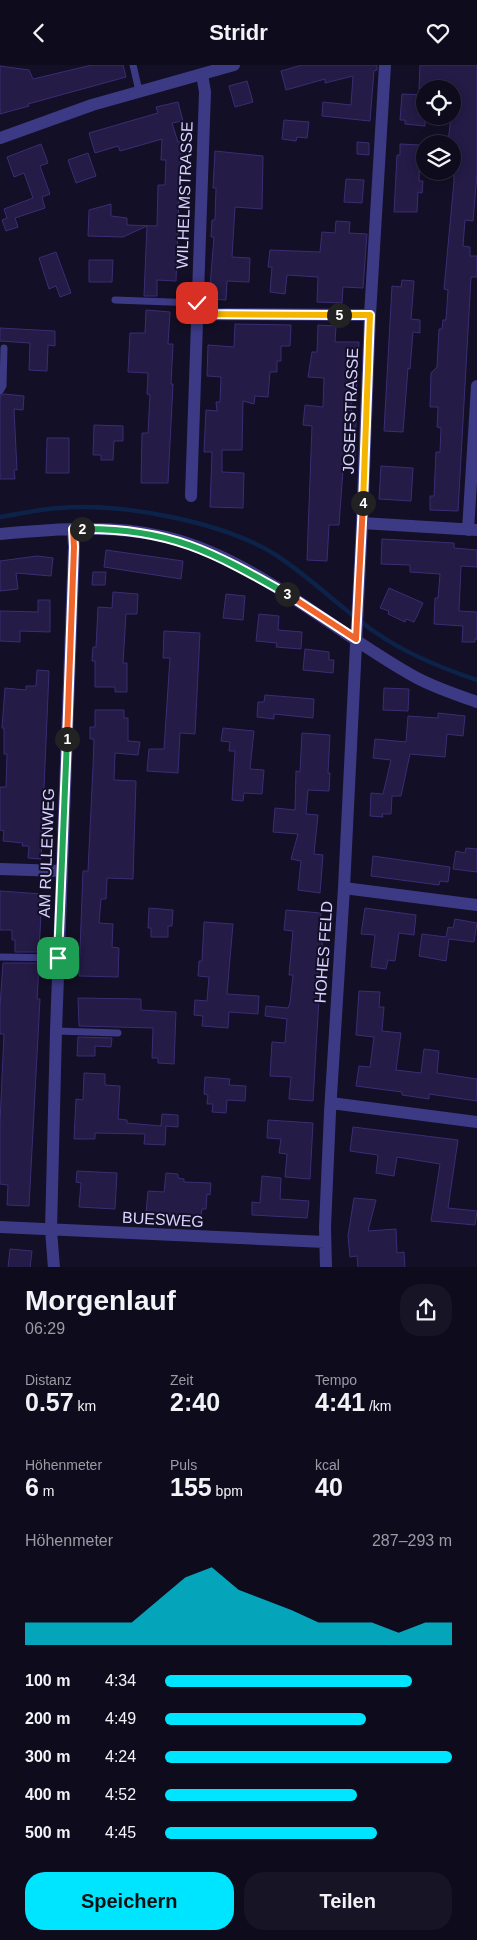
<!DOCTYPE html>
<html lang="de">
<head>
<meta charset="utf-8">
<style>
  :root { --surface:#0e0b1c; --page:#171425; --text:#f1f3f6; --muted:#9b9ba3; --line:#2e2b3b; --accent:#00e5ff }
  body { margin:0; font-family:Arial,sans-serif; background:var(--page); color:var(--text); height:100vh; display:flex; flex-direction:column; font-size:19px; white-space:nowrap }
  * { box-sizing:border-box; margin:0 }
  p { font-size:16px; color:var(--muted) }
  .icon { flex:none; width:28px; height:28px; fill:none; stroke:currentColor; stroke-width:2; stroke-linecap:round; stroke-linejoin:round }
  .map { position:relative; height:1202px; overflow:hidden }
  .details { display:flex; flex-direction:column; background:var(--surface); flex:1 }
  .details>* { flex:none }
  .tools { position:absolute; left:416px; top:15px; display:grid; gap:10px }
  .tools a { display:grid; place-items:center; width:45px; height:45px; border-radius:50%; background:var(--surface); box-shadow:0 2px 12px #0003,0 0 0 1px var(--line); font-size:25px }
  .pin { position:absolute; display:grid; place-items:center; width:42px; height:42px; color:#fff; margin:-21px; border-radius:10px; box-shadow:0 2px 8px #0006 }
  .km { position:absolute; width:25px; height:25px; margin:-12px; border-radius:50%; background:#222; color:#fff; font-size:14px; line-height:25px; text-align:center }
  .round { display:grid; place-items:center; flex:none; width:52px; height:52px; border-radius:20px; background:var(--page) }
  .summary { display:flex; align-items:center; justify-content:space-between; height:85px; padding:0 25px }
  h1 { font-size:28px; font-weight:700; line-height:38px }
  .metrics { display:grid; grid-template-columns:repeat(3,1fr); gap:8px; height:85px; padding:5px 25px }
  .metrics div { display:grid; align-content:center }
  .metrics b { font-size:25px; font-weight:700 }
  .metrics small { font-size:14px; font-weight:400 }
  .metrics p { font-size:14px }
  .chart { height:140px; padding:10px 25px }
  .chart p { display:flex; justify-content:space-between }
  .chart svg { width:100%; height:90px; margin-top:5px; fill:var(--accent); opacity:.7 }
  .action { display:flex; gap:10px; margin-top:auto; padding:10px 25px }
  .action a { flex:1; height:58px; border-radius:20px; background:var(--accent); color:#111; font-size:20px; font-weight:700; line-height:58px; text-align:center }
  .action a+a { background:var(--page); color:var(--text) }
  ul { padding:0 25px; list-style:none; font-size:16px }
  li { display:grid; grid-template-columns:80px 60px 1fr; align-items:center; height:38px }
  li i { height:12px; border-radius:6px; background:var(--accent) }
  header { display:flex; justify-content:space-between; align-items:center; height:65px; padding:0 25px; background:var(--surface); font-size:22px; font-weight:700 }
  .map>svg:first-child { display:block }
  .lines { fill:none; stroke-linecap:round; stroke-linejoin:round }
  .stream { stroke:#0c2248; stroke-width:4.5 }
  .building { fill:#241b47; stroke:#3b2d73 }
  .lane { stroke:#3d3a85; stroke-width:7 }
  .street { stroke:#3d3a85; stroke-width:12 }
  .split-1-casing { stroke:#fff; stroke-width:10 }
  .split-2-casing { stroke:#fff; stroke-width:10 }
  .split-3-casing { stroke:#fff; stroke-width:10 }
  .split-4-casing { stroke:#fff; stroke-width:10 }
  .split-5-casing { stroke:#fff; stroke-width:10 }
  .split-6-casing { stroke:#fff; stroke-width:10 }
  .split-1 { stroke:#22a559; stroke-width:6 }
  .split-2 { stroke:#f0652b; stroke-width:6 }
  .split-3 { stroke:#22a559; stroke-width:6 }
  .split-4 { stroke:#f0652b; stroke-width:6 }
  .split-5 { stroke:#f5b400; stroke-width:6 }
  .split-6 { stroke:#f5b400; stroke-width:6 }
  .labels { text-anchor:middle; stroke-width:4; stroke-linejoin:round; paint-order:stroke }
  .street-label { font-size:16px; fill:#d9d4ff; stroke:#130f26 }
</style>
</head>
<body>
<header><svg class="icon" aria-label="back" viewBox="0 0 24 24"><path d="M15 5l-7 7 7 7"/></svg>Stridr<svg class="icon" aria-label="heart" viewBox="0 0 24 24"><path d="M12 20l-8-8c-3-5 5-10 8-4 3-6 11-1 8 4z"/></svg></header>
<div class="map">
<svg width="477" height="1203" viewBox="0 0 477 1203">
  <rect width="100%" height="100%" fill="#130f26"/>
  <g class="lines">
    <path class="stream" d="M0,452C20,449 40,444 60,443C124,438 226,457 279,492C313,515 341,543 375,567C406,589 441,603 477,615"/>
  </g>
  <path class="building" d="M92,0H123L126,12L28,39L29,41L0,49V1L29,5L33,14Z
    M302,0H377V5L374,6L370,56L322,51L323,37L351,40L353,11L325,18V14L286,25L281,6Z
    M420,0H477V109L473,156L465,155L463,181L470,182V191H477V212H471L458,446L430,445V431H434L436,387H440L441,363L437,362L438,342H430L431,308L437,302L439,264H442L443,255H446L448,225L444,224L454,116L453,77H448L454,27L452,24H419Z
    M247,16L253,37L235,42L229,21Z
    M402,29L425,30V61L405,59V55H400Z
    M178,37L183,56L172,58L178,77H184L183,84L187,85L186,104H180L176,216L157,215V231H144L147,161L123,172L88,171L89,145L111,139V151L127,153V160L157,161L158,120H165L166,95H161L162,74L120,86L118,81L95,88L89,68L158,48L156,42Z
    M284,55L309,57L307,73L297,72L296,76L282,74Z
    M357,77L369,78V90L357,89Z
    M41,79L48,98L40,101L50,129L42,132L45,143L15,153L18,162L6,166L2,155L7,153L4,144L33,133L24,108L14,112L7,92Z
    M400,79L420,80L419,116H423L422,128L418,127L417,147H394L397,90H400Z
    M215,86L263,91L262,144L235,142L232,192L250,193L249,217L227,216L226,235L209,234L214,172H211L212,155H215L216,123H213Z
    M88,88L96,111L76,118L68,95Z
    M346,114L364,115L362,138L344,137Z
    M336,156L350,157L349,168L367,169L363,223L343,222L342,238L317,237L318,212L287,210L285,229L270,227L272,202H268L270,185L320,187L322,167L335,168Z
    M56,187L71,228L60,232L56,221L49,224L39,193Z
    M89,195H113L112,217H89Z
    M402,215L414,216L411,254L420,255V268L413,267L410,304L408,303L403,367L384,366L392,221L401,222Z
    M146,245L170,247L168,279H173L171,319H173L168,418H141L142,368H148L150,330L147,329L148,308L128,307L130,268H145Z
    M235,259L291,260L290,281H281V296H277V307H270L268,332L255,331L254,339L243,336L242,385H222V407L244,408L243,443L210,442L212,387H204L206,345L217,346L216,337H220L221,312L207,311L208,280L234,282Z
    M318,260L336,261L335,277H359L356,334L352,333L351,356H356L355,392L344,391L339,460H329L327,496L307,495L312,361L303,360L305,340L323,342L324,313L308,312L312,287H317Z
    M0,263L55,266V281L48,280L47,306L29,305L30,278L0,276Z
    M4,329L24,331L23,345L14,344L17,405H14L15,414H0V331Z
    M94,360L123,361V376H114L113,395H101V390H93Z
    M47,373H69V408H46Z
    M381,401L413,403L411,436L379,434Z
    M382,474L454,478V483L477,485V502L461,501L459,546L477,547V574H475V577H462L463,561L434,559L435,533H438L440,509L410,507V500L381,499Z
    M106,485L183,496L181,514L104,502Z
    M37,491L53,493L51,511L16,508L18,524L0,526V496Z
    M93,507H106L105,520H92Z
    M389,523L423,538L414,557L406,554L405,557L388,549L389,546L380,543Z
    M113,527L138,529L137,549H126L123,598H127V627H115V622H95V596H92L93,582H96L98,542L112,543Z
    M226,529L245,531L243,555L223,553Z
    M38,535H50V567L20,566V577L0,576V546L38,547Z
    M259,549L279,551L278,565L302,567L301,584L276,582L277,578L256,576Z
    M164,566L200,568L195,669L180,668L178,708L147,706L149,684H164L170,593H163Z
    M305,584L329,587V595H334L333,608L303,605Z
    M37,605L49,606L41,794L28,793L29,781H22L23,778L3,776L4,766L0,765V722H6L7,689H4V663H2L5,623L26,625V621H36Z
    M384,623L409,624L408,646L383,645Z
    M265,630L314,634L313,653L274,649V654L257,652L258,637H264Z
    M95,645H124V653H128V676L140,677L138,690L115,688L114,715L136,716L133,814L107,813L106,834H101L99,858L113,859L112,882L119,883L118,912L79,911L83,806H88L93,702L94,674H90V662H95Z
    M438,648L465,651L463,671L447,669L445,692L410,689L401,731H392L391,749H382L383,752L370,751L371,728L383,729L391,695L373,693L375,674L406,677L408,651L438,653Z
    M223,663L254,666L250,704L264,705L262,729L244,728L243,736L232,735L235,686H229L230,677L221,676Z
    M302,668L330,670L328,708H330L329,726L308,725L306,749L318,750L314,789L323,790L320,828L298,825L301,796L291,794L298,769L273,767L275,743L295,745L296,706L300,707Z
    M466,783L477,784V807L453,804L456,786L465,788Z
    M373,791L450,802L448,817L440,816L439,820L371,811Z
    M0,826L42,829L39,887H15V875H12V865H0Z
    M149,843L173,845L172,861H168V872H151V863H148Z
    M365,843L416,850L414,870L399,868L395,896L388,895L386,904L371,902L375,870L361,869Z
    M286,845L321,848L320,863L323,864L313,1036L289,1034L291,1012L270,1011L272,977L285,978L287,954L265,951L266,941L288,943L290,938L293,910H289L293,866L284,865Z
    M455,854L477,858L474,877L449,874L446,896L419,891L422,869L446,872L448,862L453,863Z
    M204,857L233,859L227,929L259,931L258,949L229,947L228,963L202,961L203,951L194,950L195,935L207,936L209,912L198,911L199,896H202Z
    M3,898H39V901L37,934H40L29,1141L7,1140L8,1120L0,1119V1057L4,969H0V941Z
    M359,926L380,927L379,942H384L382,966L401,968L396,1005L421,1008L424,984L439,986L437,1008L477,1014V1036L429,1029V1034L402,1030V1027L356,1021L359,1001L370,1002L374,972L356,970Z
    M78,933L141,934V945L176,947L174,999L158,998V993H152L153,963L79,961Z
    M78,972L112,973L111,982L95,981V991H77Z
    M84,1008L105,1009V1020L120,1021L118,1054L127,1055V1058L161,1061L162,1049L178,1050V1062L166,1061L165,1080L144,1079L145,1069L95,1068V1074H74L76,1034L83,1035Z
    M205,1012L230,1014L229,1020L246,1021L245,1036L227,1035L226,1048L212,1047L213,1039H207L208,1030L204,1029Z
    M268,1055L313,1058L310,1114L285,1112L287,1089L279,1088L281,1074L267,1073Z
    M353,1062L458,1075L448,1143L477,1146L475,1160L431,1156L440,1099L397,1092L394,1111L376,1108L378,1090L350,1086Z
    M77,1106L117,1108L115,1144L79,1142L81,1118L76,1117Z
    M166,1108L178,1109V1113L184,1114V1117L211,1118L210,1130L207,1129L206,1144H202L201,1152L146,1148L148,1126L164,1127Z
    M262,1111L281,1113L280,1134L309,1136L307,1153L252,1150V1137L260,1138Z
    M354,1133L376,1135L368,1166L396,1164L397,1188L404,1187L405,1203H358L357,1191L350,1192L348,1171Z
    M10,1184L32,1186L30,1203H8Z"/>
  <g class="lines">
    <path class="lane" d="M133,0L139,26
      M115,235L197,238
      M0,326L3,321L4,283
      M0,892L59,893
      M56,966L118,968"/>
    <path class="street" d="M0,73L92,40L234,0
      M196,249L370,250
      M191,431L205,27L202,9
      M362,458L477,465
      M468,465L477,321
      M0,469C55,464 112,459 166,472C256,493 337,570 417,613C436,623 457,630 477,637
      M0,804L61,806
      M344,823L477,840
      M331,1038L477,1057
      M0,1162L325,1177
      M54,1203L51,1165L56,966L74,482L73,464
      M326,1203L325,1162L330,1047L344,823L362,458L370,250L385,0"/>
  </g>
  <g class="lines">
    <g class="split-1-casing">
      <path id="split-1" d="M58,893L67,674"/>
    </g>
    <g class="split-2-casing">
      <path id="split-2" d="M67,674L74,482L73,464H82"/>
    </g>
    <g class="split-3-casing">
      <path id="split-3" d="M82,464C170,463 213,487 287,529"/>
    </g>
    <g class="split-4-casing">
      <path id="split-4" d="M287,529L356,574L363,438"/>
    </g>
    <g class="split-5-casing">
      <path id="split-5" d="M339,250H370L363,438"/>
    </g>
    <g class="split-6-casing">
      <path id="split-6" d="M197,238L196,249L339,250"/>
    </g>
    <use href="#split-1" class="split-1"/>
    <use href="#split-2" class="split-2"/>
    <use href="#split-3" class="split-3"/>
    <use href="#split-4" class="split-4"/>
    <use href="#split-5" class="split-5"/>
    <use href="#split-6" class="split-6"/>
  </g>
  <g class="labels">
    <g class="street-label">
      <text transform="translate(184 130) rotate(-88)" y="6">WILHELMSTRASSE</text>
      <text transform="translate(350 346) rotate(-88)" y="6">JOSEFSTRASSE</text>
      <text transform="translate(46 788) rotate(-88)" y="6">AM RULLENWEG</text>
      <text transform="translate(323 887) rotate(-86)" y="6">HOHES FELD</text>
      <text transform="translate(163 1154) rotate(3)" y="6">BUESWEG</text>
    </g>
  </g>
</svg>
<div class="tools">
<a><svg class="icon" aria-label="locate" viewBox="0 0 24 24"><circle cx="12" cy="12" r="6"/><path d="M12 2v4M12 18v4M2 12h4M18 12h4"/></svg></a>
<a><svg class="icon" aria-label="layers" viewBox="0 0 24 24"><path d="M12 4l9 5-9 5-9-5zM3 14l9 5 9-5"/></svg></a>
</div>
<div class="pin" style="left:58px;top:893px;background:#1e9e55"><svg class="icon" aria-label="arrive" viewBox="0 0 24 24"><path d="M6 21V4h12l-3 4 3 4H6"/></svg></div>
<div class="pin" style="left:197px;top:238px;background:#d93025"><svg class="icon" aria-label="check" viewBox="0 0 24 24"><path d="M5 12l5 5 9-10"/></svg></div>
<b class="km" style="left:67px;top:674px">1</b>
<b class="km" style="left:82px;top:464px">2</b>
<b class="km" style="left:287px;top:529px">3</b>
<b class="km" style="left:363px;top:438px">4</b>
<b class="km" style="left:339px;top:250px">5</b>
</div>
<section class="details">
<div class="summary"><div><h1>Morgenlauf</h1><p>06:29</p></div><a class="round"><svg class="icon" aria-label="share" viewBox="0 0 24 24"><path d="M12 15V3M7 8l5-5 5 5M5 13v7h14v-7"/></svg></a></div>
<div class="metrics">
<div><p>Distanz</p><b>0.57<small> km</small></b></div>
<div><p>Zeit</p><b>2:40</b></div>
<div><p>Tempo</p><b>4:41<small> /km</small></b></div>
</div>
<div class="metrics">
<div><p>Höhenmeter</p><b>6<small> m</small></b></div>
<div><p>Puls</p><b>155<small> bpm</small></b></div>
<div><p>kcal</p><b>40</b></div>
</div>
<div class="chart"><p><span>Höhenmeter</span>287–293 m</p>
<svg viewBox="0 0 160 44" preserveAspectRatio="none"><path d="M0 44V33L10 33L20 33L30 33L40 33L50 22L60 11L70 6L80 17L90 22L100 27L110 33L120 33L130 33L140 38L150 33L160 33V44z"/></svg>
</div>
<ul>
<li><b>100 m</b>4:34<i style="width:86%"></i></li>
<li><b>200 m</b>4:49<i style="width:70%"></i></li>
<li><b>300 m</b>4:24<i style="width:100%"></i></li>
<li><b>400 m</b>4:52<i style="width:67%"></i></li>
<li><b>500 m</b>4:45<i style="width:74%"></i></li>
</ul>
<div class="action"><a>Speichern</a><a>Teilen</a></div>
</section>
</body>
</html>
